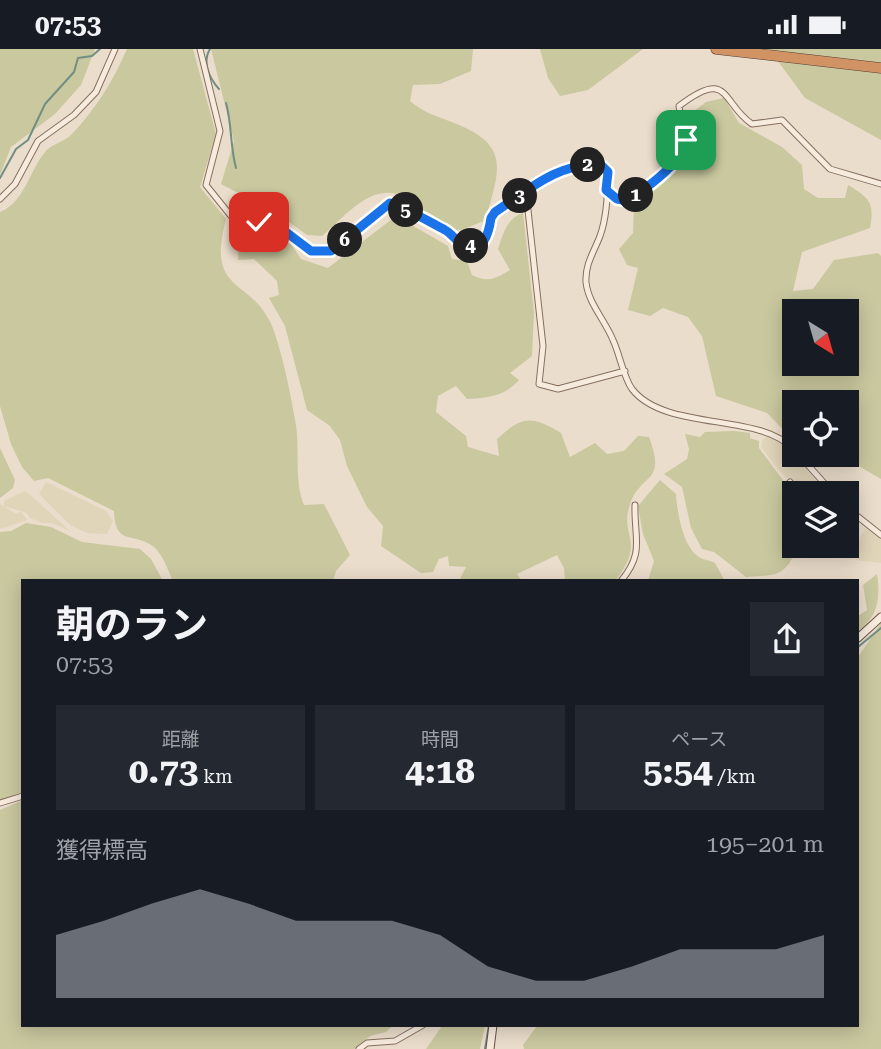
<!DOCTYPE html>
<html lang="ja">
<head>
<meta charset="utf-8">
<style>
  :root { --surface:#171b24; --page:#242831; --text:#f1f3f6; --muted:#9ea1a6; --accent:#8c9099 }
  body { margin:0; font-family:"Roboto Serif","Noto Sans JP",serif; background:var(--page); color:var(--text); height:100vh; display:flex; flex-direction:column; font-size:26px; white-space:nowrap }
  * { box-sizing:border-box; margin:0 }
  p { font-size:23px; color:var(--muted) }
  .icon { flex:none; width:38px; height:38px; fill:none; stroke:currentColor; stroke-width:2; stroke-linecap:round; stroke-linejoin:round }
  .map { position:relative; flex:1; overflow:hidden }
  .sheet { position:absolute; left:21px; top:530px; width:838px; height:448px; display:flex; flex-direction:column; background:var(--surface); border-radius:0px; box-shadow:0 4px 18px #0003 }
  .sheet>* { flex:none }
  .needle { width:46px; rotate:143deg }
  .buttons { position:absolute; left:782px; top:250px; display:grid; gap:14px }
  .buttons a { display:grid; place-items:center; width:77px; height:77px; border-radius:0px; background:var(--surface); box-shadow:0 4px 18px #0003; font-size:35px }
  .pin { position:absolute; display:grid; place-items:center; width:60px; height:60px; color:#fff; margin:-30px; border-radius:14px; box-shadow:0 4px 10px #0006 }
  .km { position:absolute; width:35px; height:35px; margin:-18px; border-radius:50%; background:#222; color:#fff; font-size:19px; line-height:35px; text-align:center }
  .round { display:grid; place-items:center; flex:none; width:74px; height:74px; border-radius:0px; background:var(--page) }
  .summary { display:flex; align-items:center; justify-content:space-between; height:119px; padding:0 35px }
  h1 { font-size:38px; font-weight:700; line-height:52px }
  .stats { display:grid; grid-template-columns:repeat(3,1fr); gap:10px; height:119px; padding:7px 35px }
  .stats div { display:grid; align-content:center; border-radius:0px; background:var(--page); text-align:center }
  .stats b { font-size:35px; font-weight:700 }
  .stats small { font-size:19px; font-weight:400 }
  .stats p { font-size:19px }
  .chart { height:196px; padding:14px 35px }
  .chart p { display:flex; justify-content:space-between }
  .chart svg { width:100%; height:126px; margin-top:7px; fill:var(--accent); opacity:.7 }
  .status { display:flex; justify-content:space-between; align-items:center; height:49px; padding:0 35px; background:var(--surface); direction:ltr }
  .status svg { height:19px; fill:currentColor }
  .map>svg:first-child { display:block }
  .farmland { fill:#e0d4b9 }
  .green { fill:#c9c89f; fill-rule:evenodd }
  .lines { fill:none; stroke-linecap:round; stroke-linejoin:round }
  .stream { stroke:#728e83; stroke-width:2 }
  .minor-casing { stroke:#876f60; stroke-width:7 }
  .secondary-casing { stroke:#695143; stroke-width:9 }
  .motorway-casing { stroke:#553f34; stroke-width:11 }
  .minor { stroke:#f6ebdd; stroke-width:5 }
  .secondary { stroke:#f6ebdd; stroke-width:7 }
  .motorway { stroke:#d19264; stroke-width:10 }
  .route-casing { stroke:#fff; stroke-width:14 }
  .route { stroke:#1a73e8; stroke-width:9 }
</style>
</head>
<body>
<div class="status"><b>07:53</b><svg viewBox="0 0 49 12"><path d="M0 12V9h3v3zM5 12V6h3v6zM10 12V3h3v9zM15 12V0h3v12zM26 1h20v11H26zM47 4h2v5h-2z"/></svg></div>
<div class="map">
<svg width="881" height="1000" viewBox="0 0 881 1000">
  <rect width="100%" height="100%" fill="#ebddcb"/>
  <path class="farmland" d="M768,388L787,398L819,435L803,444L780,423L761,398L763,390Z
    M46,433L106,462L113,472L107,485L87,484L70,476L39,445Z
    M25,442L36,451L70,482L52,474H42L30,469L27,464L4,457V452Z
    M0,455L16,465L21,463L27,471L0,480Z
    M866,479L881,491V514L856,511L851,501Z"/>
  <path class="green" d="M0,0H95L81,36L55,65L11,98L0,126Z
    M127,0H193L216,85L200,138L226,170C205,249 254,226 274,282C284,312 291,346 296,377C300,403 294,432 304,456L324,455L350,506L336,522L333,532H173C168,521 163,506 154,498C133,482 115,498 114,462L48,429L34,432L22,418L11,395L0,357V163C25,153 29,122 45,103C51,95 64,93 71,86C96,60 113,32 127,0Z
    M211,0H473L471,22L440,35L413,36L410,52C424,64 437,67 454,74C512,96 499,122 485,172C477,174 467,180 459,181C427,183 417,140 384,144C361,146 339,173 322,187L307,186L278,165L221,135L234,92Z
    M540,0H643L588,41L560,47L548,29Z
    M769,0H881V91L805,49Z
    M724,49L739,74L782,98L802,116L804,140L818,149H845L848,136C869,149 875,153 870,179L802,203L793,242L813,240L834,211L878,204L881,207V430L848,411L840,415L829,406H847V354H794V392L767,364L716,347L702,287L688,268L663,259L650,267L628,261L638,219L627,216L619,200L633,184L634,156L691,103L694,88L689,66L706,53ZM794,262H847V315H794Z
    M523,164L534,264L532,307L510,324L519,331C505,347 488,349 467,350L456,337L438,347L436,363L466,387L468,398L499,407L497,390C523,366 532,367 561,384L570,408L595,394L607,405L624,402L638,387L649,388C667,436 641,423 630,455C619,489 647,491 615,532H565L564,519L557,506L517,525L522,532H459L466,518L449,517L448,507L439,510L433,523L421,524L381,497L383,477L367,458L347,417L340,391L330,377L307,361L285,277L269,249L279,246L277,232L254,210L238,211L239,178L278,186L291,195L301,210L328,219L396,167L448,197L452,210L467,212L472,226C488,234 495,230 510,221L498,200C503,185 507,169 523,164Z
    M734,382L750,384V389L759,392V399L794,446L791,453L794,497H798C785,528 778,526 746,528L714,503L702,500L691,479L682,438L664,425L687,410L689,400L685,385L700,388L705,383Z
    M0,399L15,431L13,439L0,449Z
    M660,431L676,445C677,463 683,498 699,508C703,511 710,511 715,514L725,532H648L654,512L643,485L638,457Z
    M26,474L51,478L82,493L140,500L151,510L163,532H23V743L0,752V483L11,482Z
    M877,525C881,552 877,567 858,583V567L867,561L863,536Z
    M881,574V1000H524L523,996L537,977L858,976V608Z
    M23,751V976L392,977L386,983L370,987L354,1000H0V761Z
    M442,977H485L480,1000H426Z"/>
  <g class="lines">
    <path class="stream" d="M210,0C202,13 209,29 219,40
      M226,54C232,75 230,97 236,119
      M0,129L16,100L28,91L45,55L74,23L78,9L92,7L100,0
      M858,598L881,579
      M485,1000L489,976"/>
    <g class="minor-casing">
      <path id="minor" d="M200,0L220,82L206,136L231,167L282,180L303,198L317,203L331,202L390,154L447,182L463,196L476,197L487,190L491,169L495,163C527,142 560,112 601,116L608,123C608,143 607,168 600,187C594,203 585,215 586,233C588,254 605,271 613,291C620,306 623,327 632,340C665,383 762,363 794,401
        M606,141L617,150L628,152L667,118L685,97L679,57C730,18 721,54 752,75L782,71L830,120L881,135
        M526,143L543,297L539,335L558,340L625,322
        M0,150L15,135L38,92L74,66L96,43L115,0
        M799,406L833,444
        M790,433L798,444
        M809,444L824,435
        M847,459L881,486
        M621,532C645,503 634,490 635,456
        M0,754L23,747
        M359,1000L367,994L395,992L423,976"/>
    </g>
    <g class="secondary-casing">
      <path id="secondary" d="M858,589L881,568
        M490,1000L493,976"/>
    </g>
    <g class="motorway-casing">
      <path id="motorway" d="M716,0L881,19"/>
    </g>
    <use href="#minor" class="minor"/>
    <use href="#secondary" class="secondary"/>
    <use href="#motorway" class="motorway"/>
  </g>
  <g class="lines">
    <g class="route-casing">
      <path id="route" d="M259,173L282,180L311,202H331L390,154C408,160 428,172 445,181C451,184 455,191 462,195C483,208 489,183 491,169L495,163C527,142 560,112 601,116L608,123L606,141L617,150L628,152C646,139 683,114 686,91"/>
    </g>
    <use href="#route" class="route"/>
  </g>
</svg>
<div class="buttons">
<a><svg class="needle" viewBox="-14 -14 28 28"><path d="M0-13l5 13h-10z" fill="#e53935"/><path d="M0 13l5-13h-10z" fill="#9ea1a6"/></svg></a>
<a><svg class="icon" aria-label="locate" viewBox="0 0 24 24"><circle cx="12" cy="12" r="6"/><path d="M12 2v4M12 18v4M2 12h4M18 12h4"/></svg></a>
<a><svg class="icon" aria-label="layers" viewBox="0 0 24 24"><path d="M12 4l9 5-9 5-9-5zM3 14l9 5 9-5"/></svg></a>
</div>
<div class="pin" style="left:686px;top:91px;background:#1e9e55"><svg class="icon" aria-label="arrive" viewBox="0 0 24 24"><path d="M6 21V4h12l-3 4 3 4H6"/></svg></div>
<div class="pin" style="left:259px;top:173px;background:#d93025"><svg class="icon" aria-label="check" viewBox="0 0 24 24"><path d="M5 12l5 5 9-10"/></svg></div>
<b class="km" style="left:636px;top:146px">1</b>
<b class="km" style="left:588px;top:116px">2</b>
<b class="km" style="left:520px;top:147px">3</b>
<b class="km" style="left:471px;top:197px">4</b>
<b class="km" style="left:406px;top:161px">5</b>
<b class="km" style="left:345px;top:191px">6</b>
<section class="sheet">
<div class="summary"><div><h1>朝のラン</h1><p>07:53</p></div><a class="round"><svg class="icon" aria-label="share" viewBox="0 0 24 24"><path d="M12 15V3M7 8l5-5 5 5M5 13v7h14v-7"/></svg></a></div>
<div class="stats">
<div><p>距離</p><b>0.73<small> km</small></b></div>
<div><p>時間</p><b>4:18</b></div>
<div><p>ペース</p><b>5:54<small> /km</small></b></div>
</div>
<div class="chart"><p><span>獲得標高</span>195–201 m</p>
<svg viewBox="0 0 160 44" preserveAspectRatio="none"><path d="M0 44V22L10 17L20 11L30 6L40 11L50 17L60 17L70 17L80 22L90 33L100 38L110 38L120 33L130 27L140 27L150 27L160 22V44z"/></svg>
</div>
</section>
</div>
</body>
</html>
